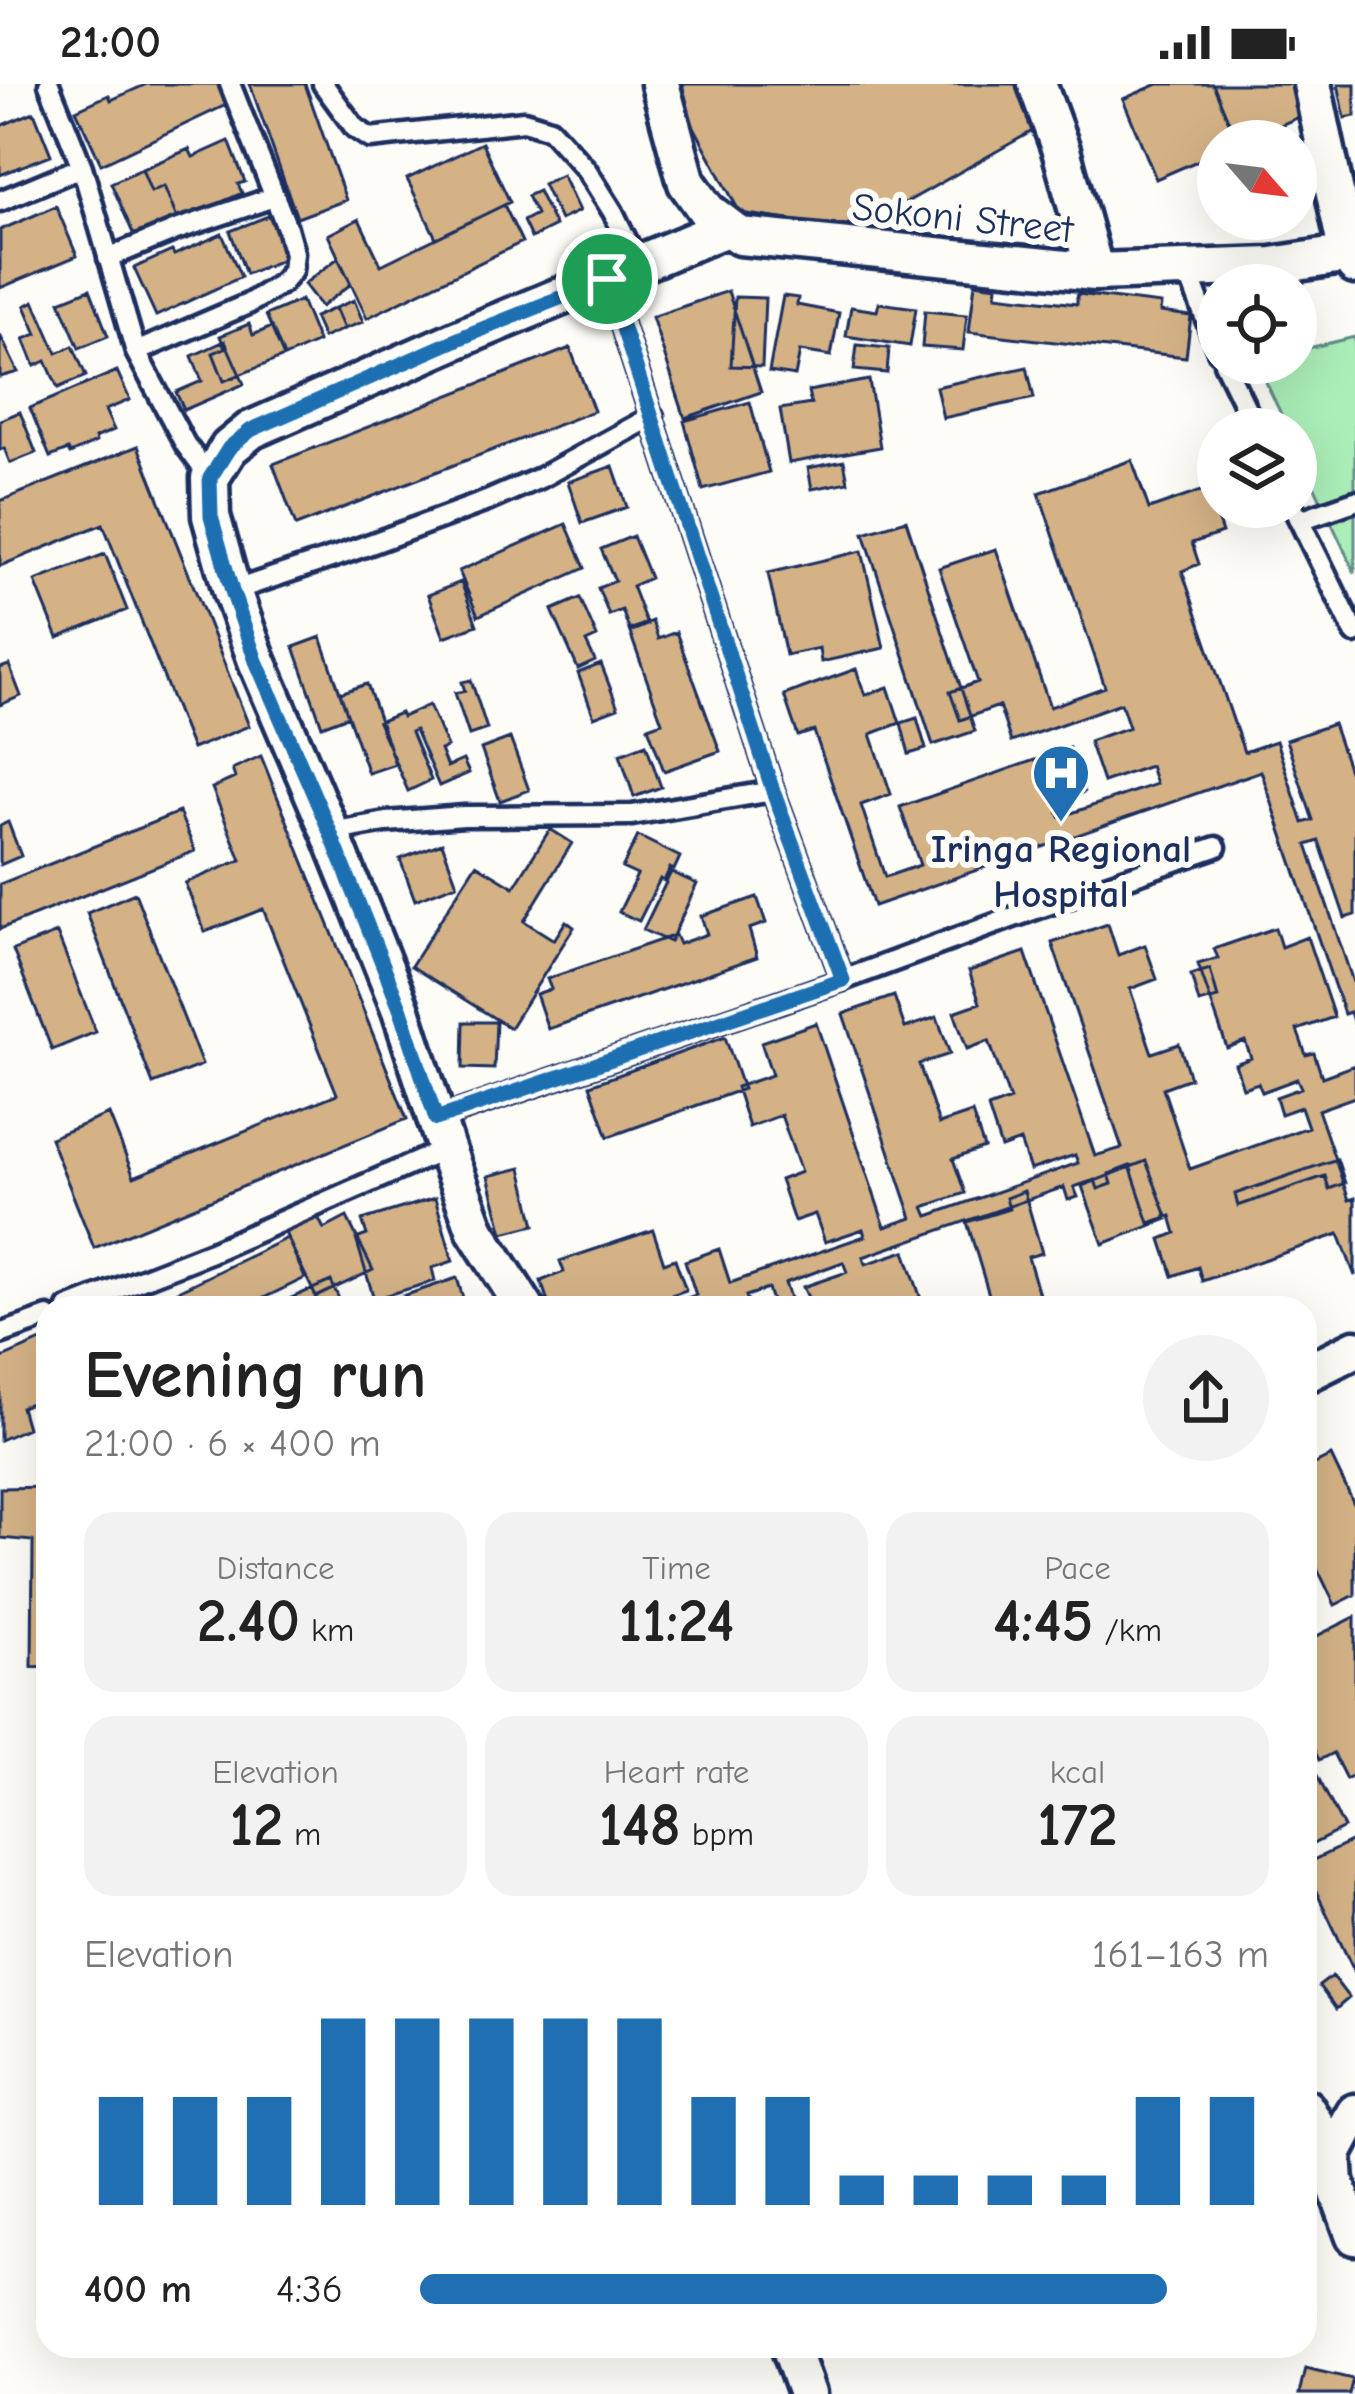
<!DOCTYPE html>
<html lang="en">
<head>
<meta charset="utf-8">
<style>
  :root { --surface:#fff; --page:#f2f2f2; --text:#222; --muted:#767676; --accent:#1f6fb2 }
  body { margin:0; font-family:"Comic Neue",sans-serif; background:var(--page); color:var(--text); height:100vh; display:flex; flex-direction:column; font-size:45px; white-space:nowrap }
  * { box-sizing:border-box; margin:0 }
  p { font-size:39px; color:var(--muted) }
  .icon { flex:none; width:66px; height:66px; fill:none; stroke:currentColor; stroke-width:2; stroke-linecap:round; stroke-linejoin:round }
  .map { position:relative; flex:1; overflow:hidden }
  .side { position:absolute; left:36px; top:1212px; width:1281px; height:1062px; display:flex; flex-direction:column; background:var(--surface); border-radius:36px; box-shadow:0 12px 48px #0002 }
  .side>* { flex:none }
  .needle { width:78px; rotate:118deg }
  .buttons { position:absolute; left:1197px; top:36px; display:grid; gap:24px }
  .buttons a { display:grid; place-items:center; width:120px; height:120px; border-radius:50%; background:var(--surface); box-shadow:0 12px 48px #0002; font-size:60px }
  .pin { position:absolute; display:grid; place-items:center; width:102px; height:102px; color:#fff; margin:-51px; border:6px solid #fff; border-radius:50%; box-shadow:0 3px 12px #0007 }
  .round { display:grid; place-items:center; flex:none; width:126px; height:126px; border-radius:63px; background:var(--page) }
  .head { display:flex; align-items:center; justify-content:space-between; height:204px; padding:0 48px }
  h1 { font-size:66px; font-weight:700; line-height:90px }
  .stats { display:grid; grid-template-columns:repeat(3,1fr); gap:18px; height:204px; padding:12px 48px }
  .stats div { display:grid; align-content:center; border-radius:30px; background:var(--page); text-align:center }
  .stats b { font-size:60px; font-weight:700 }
  .stats small { font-size:33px; font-weight:400 }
  .stats p { font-size:33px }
  .chart { height:336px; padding:24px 48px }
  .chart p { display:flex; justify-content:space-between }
  .chart svg { width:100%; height:216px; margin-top:12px; stroke:var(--accent); stroke-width:6 }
  ul { padding:0 48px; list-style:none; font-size:39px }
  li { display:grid; grid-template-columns:192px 144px 1fr; align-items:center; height:90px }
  li i { height:30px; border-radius:15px; background:var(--accent) }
  .status { display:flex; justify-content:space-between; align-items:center; height:84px; padding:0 60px; background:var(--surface); direction:ltr }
  .status svg { height:33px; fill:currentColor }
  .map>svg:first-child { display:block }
  .green { fill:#abeeb8; stroke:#638e8b; stroke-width:3 }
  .building { fill:#d4b286; stroke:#1b2f5e; stroke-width:3 }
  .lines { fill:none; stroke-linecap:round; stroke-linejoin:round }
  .lane-casing { stroke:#1b2f5e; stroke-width:27 }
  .street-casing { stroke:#1b2f5e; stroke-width:45 }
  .lane { stroke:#fdfcf7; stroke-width:18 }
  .street { stroke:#fdfcf7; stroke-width:36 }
  .route-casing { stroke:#fff; stroke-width:24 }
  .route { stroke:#1f6fb2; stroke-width:15 }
  .labels { text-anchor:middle; stroke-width:12; stroke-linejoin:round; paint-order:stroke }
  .street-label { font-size:39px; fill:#1b2f5e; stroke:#fdfcf7 }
  .poi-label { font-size:39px; font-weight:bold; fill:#1b2f5e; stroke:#fdfcf7 }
</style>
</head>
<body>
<div class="status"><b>21:00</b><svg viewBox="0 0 49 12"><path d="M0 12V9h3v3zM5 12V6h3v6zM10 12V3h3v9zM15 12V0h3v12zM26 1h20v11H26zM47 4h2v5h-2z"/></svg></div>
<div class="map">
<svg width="1355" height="2310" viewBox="0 0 1355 2310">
  <rect width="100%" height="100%" fill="#fdfcf7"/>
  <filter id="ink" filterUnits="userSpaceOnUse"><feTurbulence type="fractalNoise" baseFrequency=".00833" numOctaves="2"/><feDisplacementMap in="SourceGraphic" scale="24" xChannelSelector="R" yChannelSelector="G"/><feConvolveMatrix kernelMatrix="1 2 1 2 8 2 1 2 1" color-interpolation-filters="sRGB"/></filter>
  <g filter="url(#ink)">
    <path class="green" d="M1355,253V489L1296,363V345H1288L1257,279H1296V267Z"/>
    <path class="building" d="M147,0H219L228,20L101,80L76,26L109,11L111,16Z
      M250,0H305L346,116L297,134Z
      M682,0H1023L1045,40L882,132L837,143L740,129L691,37Z
      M1158,0H1213L1237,57H1218V68L1156,95L1123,15Z
      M1213,0H1300L1311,28L1243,57H1237Z
      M1338,0H1355V32L1345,34Z
      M34,28L51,71L0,91V42Z
      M229,57L245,98L238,100L242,109L178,137L164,102L151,108L142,85L189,65L193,73Z
      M482,59L510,118L436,154L407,95Z
      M142,85L151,108L164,102L178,137L136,156L111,99Z
      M562,91L579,127L560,136L543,100Z
      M538,107L555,142L531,154L523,137L536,130L527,112Z
      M504,121L522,158L367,234L328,151L359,135L381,181Z
      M56,122L77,172L0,204V146Z
      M271,131L287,174L246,190L230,147Z
      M222,150L241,193L156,232L134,184L172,167L174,171Z
      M338,174L351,200L321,223L304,200Z
      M975,199L997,202L996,211L1077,220V210L1161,220L1160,228L1191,232L1186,273L969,248Z
      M90,205L108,252L79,264L60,217Z
      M728,207L761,308L685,334L652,233Z
      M783,212L798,214L797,221L839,229L831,272L800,267L795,292L769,288Z
      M735,213L765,214L762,283L731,282Z
      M301,216L318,258L284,273L266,231Z
      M354,216L363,238L344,245L335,224Z
      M34,217L57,269L73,262L86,292L58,304L46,277L35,282L24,255L37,250L25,222Z
      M879,219L916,224L910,262L846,252L851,223L877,227Z
      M335,224L344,245L323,254L314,233Z
      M925,227L967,231L963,266L922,263Z
      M249,240L253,251L272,243L284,273L224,297L213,269L225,264L220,252Z
      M0,251L18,288L0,293Z
      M225,257L244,300L184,326L176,308L202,297L192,272Z
      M857,261L889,264L887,289L854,286Z
      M570,264L594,327L296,442L273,380Z
      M1027,283L1034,314L943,334L936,303Z
      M117,287L130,316L105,326L114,346L95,354L96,358L70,370L68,366L50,373L30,324Z
      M869,296L880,363L789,379L780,325L811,320L808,307Z
      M750,318L769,388L703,406L684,337Z
      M20,328L36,369L10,379L4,364L0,366V336Z
      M138,362L249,642L192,665L103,440L0,482V417Z
      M1132,376L1149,425L1207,405L1222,449L1192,459L1199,480L1182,487L1244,668L1276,657L1303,739L1313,736L1286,656L1333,640L1355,704V831L1345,834L1319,757L1307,761L1355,904V943L1350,928L1344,930L1261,687L874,822L814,647L798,652L784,611L856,585L865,611L888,603L900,639L871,650L891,710L861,721L885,793L920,781L900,723L1069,664L1084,708L1055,718L1060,733L1156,700L1150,682L1103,698L1089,657L1129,643L1121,619L1011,658L999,622L960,636L950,608L978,598L939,484L996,465L1050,623L1105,603L1039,409Z
      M844,377L848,398L812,405L808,384Z
      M613,382L627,423L582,439L568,398Z
      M906,436L975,647L933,661L864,449Z
      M566,440L585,484L478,532L459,487Z
      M633,452L650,494L632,502L647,541L630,548L622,526L609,531L598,504L615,497L601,465Z
      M862,467L884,564L821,578L819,564L786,571L768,489Z
      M105,470L127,526L58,554L35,497Z
      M461,498L477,541L444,553L428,511Z
      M580,514L597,553L586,558L595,577L578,585L552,526Z
      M652,537L658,555L676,548L720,667L664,687L648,643L662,638L629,546Z
      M321,553L348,632L322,642L294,563Z
      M601,580L618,624L594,633L578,589Z
      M9,581L21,612L0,621V584Z
      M471,596L487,645L469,651L455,609L465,607L462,598Z
      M367,600L395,680L368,689L340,609Z
      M429,621L447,663L440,666L447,683L463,676L469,689L439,702L415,646L411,648L431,696L408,707L378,638L400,629L402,633Z
      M917,634L926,665L909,670L901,639Z
      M510,654L529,706L500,717L481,665Z
      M646,660L661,703L634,713L620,670Z
      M261,672L407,1035L94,1164L50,1054L109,1030L134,1093L337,1010L263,825L205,848L185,799L241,776L212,704L235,694L232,685Z
      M179,728L195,767L0,845V800Z
      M8,738L21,772L0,781V742Z
      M550,745L572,759L524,837L554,856L566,837L574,843L510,944L411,882L476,780L514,803Z
      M638,752L680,773L674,786L670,784L664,797L660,795L639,837L619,828L637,791L622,784Z
      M442,759L457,800L415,816L400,775Z
      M671,788L697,800L670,858L643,846Z
      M135,809L202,981L153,1000L87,829Z
      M757,813L766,839L749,845L757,873L548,945L536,910L551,905L547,895L675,851L679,860L707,850L701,832Z
      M1108,840L1118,871L1145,861L1157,895L1130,905L1152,969L1179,960L1190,994L1163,1004L1190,1085L1308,1043L1301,1023L1281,1030L1276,1013L1301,1004L1297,995L1262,1008L1258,999L1243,1004L1235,980L1251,974L1245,957L1227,964L1198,880L1218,874L1214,865L1275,844L1281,863L1307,853L1334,933L1297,946L1306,971L1314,969L1322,993L1355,981V1013L1318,1026L1349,1116L1355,1114V1192L1339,1150L1202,1197L1198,1183L1173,1192L1161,1155L1176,1149L1171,1132L1149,1139L1130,1082L1109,1090L1112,1100L1098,1105L1095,1096L1074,1103L1078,1113L1068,1116L1064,1103L863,1173L866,1180L905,1167L924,1224H813L803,1203L847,1188L843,1178L785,1199L791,1217L774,1223L768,1205L746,1212L750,1224H734L733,1220L722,1224H658L696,1211L685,1177L719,1165L730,1199L865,1152L863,1145L825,1158L815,1130L794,1137L780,1096L801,1088L781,1031L749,1043L736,1003L772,991L761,958L816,939L885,1143L912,1134L843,930L894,912L905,944L937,933L950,970L919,980L939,1040L972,1029L984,1064L953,1075L965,1109L924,1123L928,1132L1078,1079L1075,1071L1030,1086L1020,1057L1001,1064L988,1024L1010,1016L989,957L967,965L954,928L980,919L969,887L1025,868L1095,1072L1122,1064L1052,859Z
      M57,849L96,948L52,966L13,866Z
      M1210,885L1218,914L1199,919L1191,891Z
      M464,938H496L494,985L463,984Z
      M725,953L743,1005L608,1053L590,1001Z
      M1337,1075L1345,1099L1329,1105L1325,1092L1238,1122L1235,1110Z
      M1146,1077L1168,1135L1103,1160L1082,1102Z
      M521,1084L535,1141L503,1149L488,1092Z
      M1024,1107L1042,1169L1028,1173L1043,1224H993L967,1138L1009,1125L1006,1114Z
      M435,1114L453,1177L432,1184L435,1197L374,1215L356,1155L367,1151L362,1136Z
      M318,1133L324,1145L347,1133L373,1186L316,1213L285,1149Z
      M653,1146L664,1179L675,1175L686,1206L634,1224H550L541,1197L564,1188L560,1177Z
      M287,1154L305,1194L243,1224H186L178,1207Z
      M457,1194L466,1224H404L400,1213Z
      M331,1197L343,1224H295L291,1214Z
      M48,1254V1312L21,1323L27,1344L0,1356V1275Z
      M1331,1372L1355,1422V1511L1335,1521L1305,1459V1385Z
      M48,1403V1582L32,1583L33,1457L0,1454V1404Z
      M1355,1533V1690L1346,1695L1333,1669L1319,1676L1305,1648V1598L1307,1597L1305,1558Z
      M1305,1668L1344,1744L1305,1764Z
      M1355,1756V1889L1305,1784V1780Z
      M1332,1892L1349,1914L1336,1925L1319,1902Z
      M1305,2284L1353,2295L1349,2310H1299Z"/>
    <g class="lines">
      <g class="lane-casing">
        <path id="lane" d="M49,0L82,83L136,268L185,360L210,394
          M323,0L355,44L370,54L524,37L550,45L586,85L613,128L639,182
          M0,117L82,83
          M108,174L176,146L274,113
          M1187,186L1218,267
          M607,195L773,707L843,896
          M136,268L248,220L282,199L292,187L294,169L287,144L230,0
          M1224,279L1256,345
          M1293,423L1355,549
          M1300,436L1355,417
          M232,507L343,470L487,417L540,394L653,332
          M330,748L386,738L464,732L632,731L773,707
          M437,1035L843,896L1033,826L1216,763
          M68,1224L211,1168L446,1065
          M0,1250L48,1233"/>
      </g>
      <g class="street-casing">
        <path id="street" d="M660,0L687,99L707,127L740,152L1095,188L1272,182L1355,169
          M1037,0L1061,66L1095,188
          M1312,0L1348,171L1355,181
          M525,1224L476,1147L446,1065L401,926L330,748L257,577L232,507L211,432L210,394L229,364L251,346L465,252L728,143
          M1305,1290L1355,1265
          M1305,2024L1333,2070
          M1355,2029L1333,2070L1335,2098L1355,2152
          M790,2262L807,2310"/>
      </g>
      <use href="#lane" class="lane"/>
      <use href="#street" class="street"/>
    </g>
  </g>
  <g class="lines" filter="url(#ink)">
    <g class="route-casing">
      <path id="route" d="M607,195L773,707L843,896L436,1035L401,926L330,748L256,577L232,507L211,432L210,394L229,364L251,346L465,252Z"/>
    </g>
    <use href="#route" class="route"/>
  </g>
  <defs>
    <g id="hospital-pin" transform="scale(3)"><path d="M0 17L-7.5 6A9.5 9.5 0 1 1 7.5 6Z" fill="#1f6fb2" stroke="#fdfcf7"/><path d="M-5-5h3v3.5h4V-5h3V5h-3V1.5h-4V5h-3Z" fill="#fff"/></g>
  </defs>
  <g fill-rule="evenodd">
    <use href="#hospital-pin" x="1061" y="689"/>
  </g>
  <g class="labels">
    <g class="street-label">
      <text transform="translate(963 133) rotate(6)" y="14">Sokoni Street</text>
    </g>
    <g class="poi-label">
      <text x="1061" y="778">Iringa Regional<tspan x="1061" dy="45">Hospital</tspan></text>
    </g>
  </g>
</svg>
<div class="buttons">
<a><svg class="needle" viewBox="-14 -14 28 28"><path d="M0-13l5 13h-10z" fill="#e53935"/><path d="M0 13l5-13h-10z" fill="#767676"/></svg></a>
<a><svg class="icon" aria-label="locate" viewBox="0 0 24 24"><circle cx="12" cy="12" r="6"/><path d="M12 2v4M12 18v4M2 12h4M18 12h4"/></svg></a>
<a><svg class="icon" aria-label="layers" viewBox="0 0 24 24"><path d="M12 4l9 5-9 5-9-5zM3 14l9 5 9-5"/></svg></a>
</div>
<div class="pin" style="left:607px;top:195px;background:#1e9e55"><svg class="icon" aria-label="arrive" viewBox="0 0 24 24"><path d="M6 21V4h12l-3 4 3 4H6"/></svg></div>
<section class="side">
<div class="head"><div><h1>Evening run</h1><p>21:00 · 6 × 400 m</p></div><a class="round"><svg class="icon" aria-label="share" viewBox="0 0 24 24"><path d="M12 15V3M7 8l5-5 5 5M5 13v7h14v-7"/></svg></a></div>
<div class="stats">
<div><p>Distance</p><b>2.40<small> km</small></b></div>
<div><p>Time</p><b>11:24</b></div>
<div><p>Pace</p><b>4:45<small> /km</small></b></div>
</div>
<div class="stats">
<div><p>Elevation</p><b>12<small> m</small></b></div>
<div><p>Heart rate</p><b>148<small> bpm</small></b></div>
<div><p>kcal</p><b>172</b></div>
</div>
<div class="chart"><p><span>Elevation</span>161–163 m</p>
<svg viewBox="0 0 160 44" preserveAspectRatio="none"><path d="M5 44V22M15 44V22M25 44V22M35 44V6M45 44V6M55 44V6M65 44V6M75 44V6M85 44V22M95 44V22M105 44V38M115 44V38M125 44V38M135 44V38M145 44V22M155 44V22"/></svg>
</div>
<ul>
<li><b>400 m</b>4:36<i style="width:88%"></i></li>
</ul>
</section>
</div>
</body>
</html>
